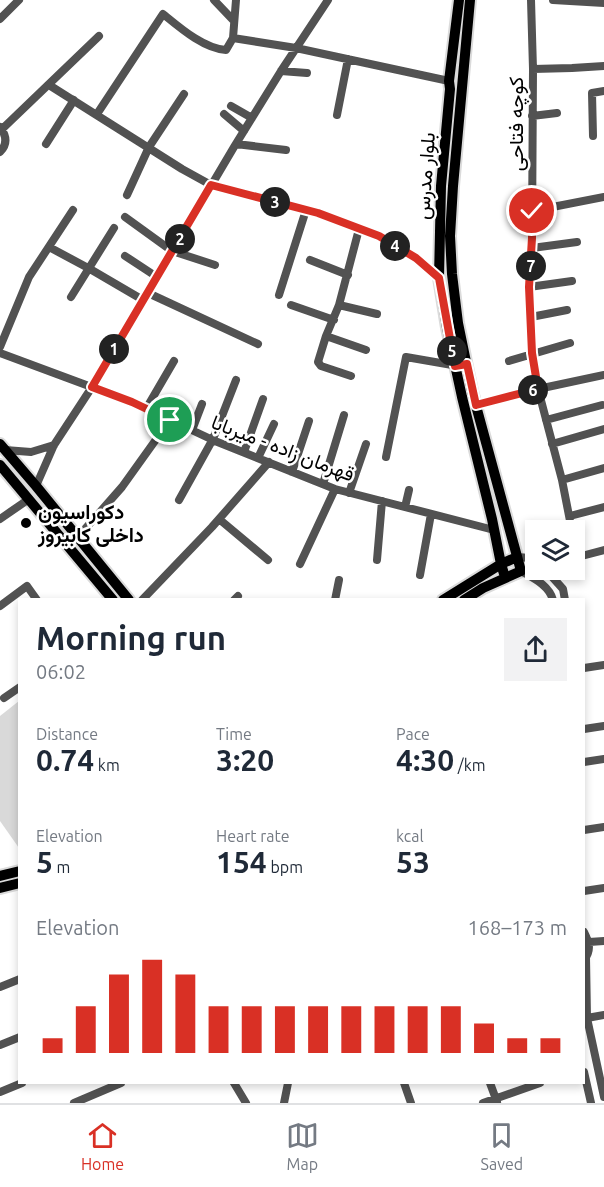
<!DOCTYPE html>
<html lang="en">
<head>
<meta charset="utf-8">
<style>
  :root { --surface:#fff; --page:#f2f2f3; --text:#1f2937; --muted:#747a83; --line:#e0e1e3; --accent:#d93025 }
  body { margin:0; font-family:Ubuntu,Vazirmatn,sans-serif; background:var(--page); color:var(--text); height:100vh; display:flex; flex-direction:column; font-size:22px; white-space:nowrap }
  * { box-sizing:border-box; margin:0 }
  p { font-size:20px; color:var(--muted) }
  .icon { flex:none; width:33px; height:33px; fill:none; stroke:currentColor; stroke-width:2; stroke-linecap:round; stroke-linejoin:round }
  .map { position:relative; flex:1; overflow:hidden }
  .drawer { position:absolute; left:18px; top:598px; width:567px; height:486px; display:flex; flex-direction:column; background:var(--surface); border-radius:0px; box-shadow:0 3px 9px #0003 }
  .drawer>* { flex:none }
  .fabs { position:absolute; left:525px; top:520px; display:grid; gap:12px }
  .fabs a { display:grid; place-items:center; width:60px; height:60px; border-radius:0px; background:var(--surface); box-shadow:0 3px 9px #0003; font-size:30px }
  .pin { position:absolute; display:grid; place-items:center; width:51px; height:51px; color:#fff; margin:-26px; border:3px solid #fff; border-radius:50%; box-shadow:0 2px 6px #0007 }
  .km { position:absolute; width:30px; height:30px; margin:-15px; border-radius:50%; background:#222; color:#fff; font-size:16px; line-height:30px; text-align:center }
  .round { display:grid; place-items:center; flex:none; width:63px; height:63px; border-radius:0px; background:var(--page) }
  .headline { display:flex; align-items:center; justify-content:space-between; height:102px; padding:0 18px }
  h1 { font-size:33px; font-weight:700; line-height:45px }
  .figures { display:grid; grid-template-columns:repeat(3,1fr); gap:9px; height:102px; padding:6px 18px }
  .figures div { display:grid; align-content:center }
  .figures b { font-size:30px; font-weight:700 }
  .figures small { font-size:16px; font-weight:400 }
  .figures p { font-size:16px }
  .chart { height:168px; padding:12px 18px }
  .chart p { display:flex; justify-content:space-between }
  .chart svg { width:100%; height:108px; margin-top:6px; stroke:var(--accent); stroke-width:6 }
  .menu { display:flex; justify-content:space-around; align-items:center; height:84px; border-top:2px solid var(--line); background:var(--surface); font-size:16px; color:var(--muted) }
  .menu a { display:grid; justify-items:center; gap:3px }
  .menu .selected { color:var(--accent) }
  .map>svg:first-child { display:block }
  .green { fill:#d9d9d9 }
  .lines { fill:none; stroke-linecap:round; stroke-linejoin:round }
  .major-casing { stroke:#dbdbdb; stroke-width:14 }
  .minor { stroke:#525252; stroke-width:8 }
  .major { stroke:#000; stroke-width:10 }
  .route-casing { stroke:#fff; stroke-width:12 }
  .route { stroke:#d93025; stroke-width:8 }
  .poi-dot { fill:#000; stroke:#fff; stroke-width:2 }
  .labels { text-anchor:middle; stroke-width:5; stroke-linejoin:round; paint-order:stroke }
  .street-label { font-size:20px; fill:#000; stroke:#fff }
  .poi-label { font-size:20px; font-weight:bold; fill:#000; stroke:#fff; text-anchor:start }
</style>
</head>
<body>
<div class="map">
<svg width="604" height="1103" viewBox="0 0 604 1103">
  <rect width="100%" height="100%" fill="#fff"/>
  <path class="green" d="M19,701V848L0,821V716Z"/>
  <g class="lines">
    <g class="major-casing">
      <path id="major" d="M459,0L449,81L450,89L441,186L439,278L447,328L462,397L492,519L501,564L505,577
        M0,444L36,486L129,600
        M0,465L113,600
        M443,600L501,564L517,557
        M464,600L483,588L521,571L472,391L458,323L452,274L450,236L453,186L470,0
        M0,876L20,871
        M0,888L20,883"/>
    </g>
    <path class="minor" d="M214,0L234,21
      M236,0L233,38L296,48L449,81
      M531,0L533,69L532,238L529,287L532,353L538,389L562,480L572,531
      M553,0L604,3
      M0,19L19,0
      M533,69L572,68L604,66
      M281,71L307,73
      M49,85L182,169L211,185L318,213L379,235L415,258L439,278
      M231,106L252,118
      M97,114L163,14C179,27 204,49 226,50L233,38
      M224,114L244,131
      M337,115L348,59
      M532,116L557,113
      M2,129L99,36
      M593,136L592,93L604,91
      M46,144L74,100
      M236,144L286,150
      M0,152C8,144 6,135 0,127
      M127,195L149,147L184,94
      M532,211L604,197
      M125,217L172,251L215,265
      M49,247L90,269L143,300
      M532,248L577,242
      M125,256L157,277
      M310,260L348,275
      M529,287L572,281
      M148,293L258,344
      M279,295L306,210
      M71,297L114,228
      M291,305L334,320
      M339,305L377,314
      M531,317L567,310
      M326,336L366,350
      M0,347L29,277L73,210
      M0,353L132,402L215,441L335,489L494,530
      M509,361L570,343
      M351,376L321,366L318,362L326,336L339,305L359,229
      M476,405L538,389L604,375
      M146,409L174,361
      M546,420L602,405
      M192,430L202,404
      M552,444L604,429
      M5,450L31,452L54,445
      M244,452L263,399
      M386,457L406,357L458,366
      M258,458L274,424
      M292,472L309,421
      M562,480L604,468
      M323,484L344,415
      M36,486L54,445L92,387L234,147L281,71L328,0
      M349,493L366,444
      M179,500L213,439L236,380
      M405,507L409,490
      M570,516L604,507
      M0,519L29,499
      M219,519L268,560
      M78,537L122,487L170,420
      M517,557L530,558L536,562
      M574,558L604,550
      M377,560L382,501
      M300,564L335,489
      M546,570L563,589L565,600
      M521,571C533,578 549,585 553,600
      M420,575L431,514
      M142,600L212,527L269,462
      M234,600L238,596
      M335,600L339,580
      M0,606L27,586L37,600
      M584,668L604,665
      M4,698L20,687
      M584,729L604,726
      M584,762L604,759
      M584,830L604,827
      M584,891L604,888
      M584,932C589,942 592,950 584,960
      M589,942L604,941
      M586,958L587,1018L604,1097
      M0,987L20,979
      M587,1018L604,1015
      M0,1045L20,1037
      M584,1072L591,1103
      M234,1083L246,1103
      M404,1083L411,1103
      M490,1083L497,1102
      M0,1092L22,1083
      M74,1103L121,1083
      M284,1103L288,1083
      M483,1103L540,1083"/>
    <use href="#major" class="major"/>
  </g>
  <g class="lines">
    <g class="route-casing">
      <path id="route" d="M170,420L132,402L92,387L211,185L318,213L379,236L416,258L439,278L455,366L467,364L476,405L538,389L532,353L529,287L532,238V211"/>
    </g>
    <use href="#route" class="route"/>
  </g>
  <circle class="poi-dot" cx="26" cy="523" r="6"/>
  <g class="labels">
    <g class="street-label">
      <text transform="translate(516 124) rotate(-90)" y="7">کوچه فتاحی</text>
      <text transform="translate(425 176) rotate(-86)" y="7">بلوار مدرس</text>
      <text transform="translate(283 448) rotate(21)" y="7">قهرمان زاده - میربابا</text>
    </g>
    <g class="poi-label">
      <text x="38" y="519">دکوراسیون<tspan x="38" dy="23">داخلی کابیروز</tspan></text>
    </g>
  </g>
</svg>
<div class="fabs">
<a><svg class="icon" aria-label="layers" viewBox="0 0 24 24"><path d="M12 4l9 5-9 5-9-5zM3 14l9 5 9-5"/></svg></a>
</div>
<div class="pin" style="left:170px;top:420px;background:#1e9e55"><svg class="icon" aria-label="arrive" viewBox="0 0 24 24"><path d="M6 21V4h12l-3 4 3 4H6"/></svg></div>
<div class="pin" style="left:532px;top:211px;background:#d93025"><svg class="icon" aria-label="check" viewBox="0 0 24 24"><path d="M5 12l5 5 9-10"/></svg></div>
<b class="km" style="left:114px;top:349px">1</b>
<b class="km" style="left:180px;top:239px">2</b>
<b class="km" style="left:275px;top:202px">3</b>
<b class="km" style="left:395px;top:246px">4</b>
<b class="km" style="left:452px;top:351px">5</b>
<b class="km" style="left:533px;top:390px">6</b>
<b class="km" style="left:531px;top:266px">7</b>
<section class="drawer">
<div class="headline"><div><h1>Morning run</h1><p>06:02</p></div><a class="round"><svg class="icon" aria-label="share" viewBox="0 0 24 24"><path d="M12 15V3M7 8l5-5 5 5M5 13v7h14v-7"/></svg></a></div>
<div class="figures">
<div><p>Distance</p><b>0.74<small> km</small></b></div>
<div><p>Time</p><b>3:20</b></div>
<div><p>Pace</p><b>4:30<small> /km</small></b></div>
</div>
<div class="figures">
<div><p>Elevation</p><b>5<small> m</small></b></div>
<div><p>Heart rate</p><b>154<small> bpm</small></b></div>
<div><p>kcal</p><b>53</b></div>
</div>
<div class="chart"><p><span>Elevation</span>168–173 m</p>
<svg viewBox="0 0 160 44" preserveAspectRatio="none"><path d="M5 44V38M15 44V25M25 44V12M35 44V6M45 44V12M55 44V25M65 44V25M75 44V25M85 44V25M95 44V25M105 44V25M115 44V25M125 44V25M135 44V32M145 44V38M155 44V38"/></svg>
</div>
</section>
</div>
<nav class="menu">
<a class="selected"><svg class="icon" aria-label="home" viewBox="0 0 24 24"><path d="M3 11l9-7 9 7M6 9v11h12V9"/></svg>Home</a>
<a><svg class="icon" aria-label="map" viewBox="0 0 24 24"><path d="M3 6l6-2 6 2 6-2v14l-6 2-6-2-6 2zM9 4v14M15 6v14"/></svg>Map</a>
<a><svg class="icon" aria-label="saved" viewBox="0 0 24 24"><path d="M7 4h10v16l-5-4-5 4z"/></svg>Saved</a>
</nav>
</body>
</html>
